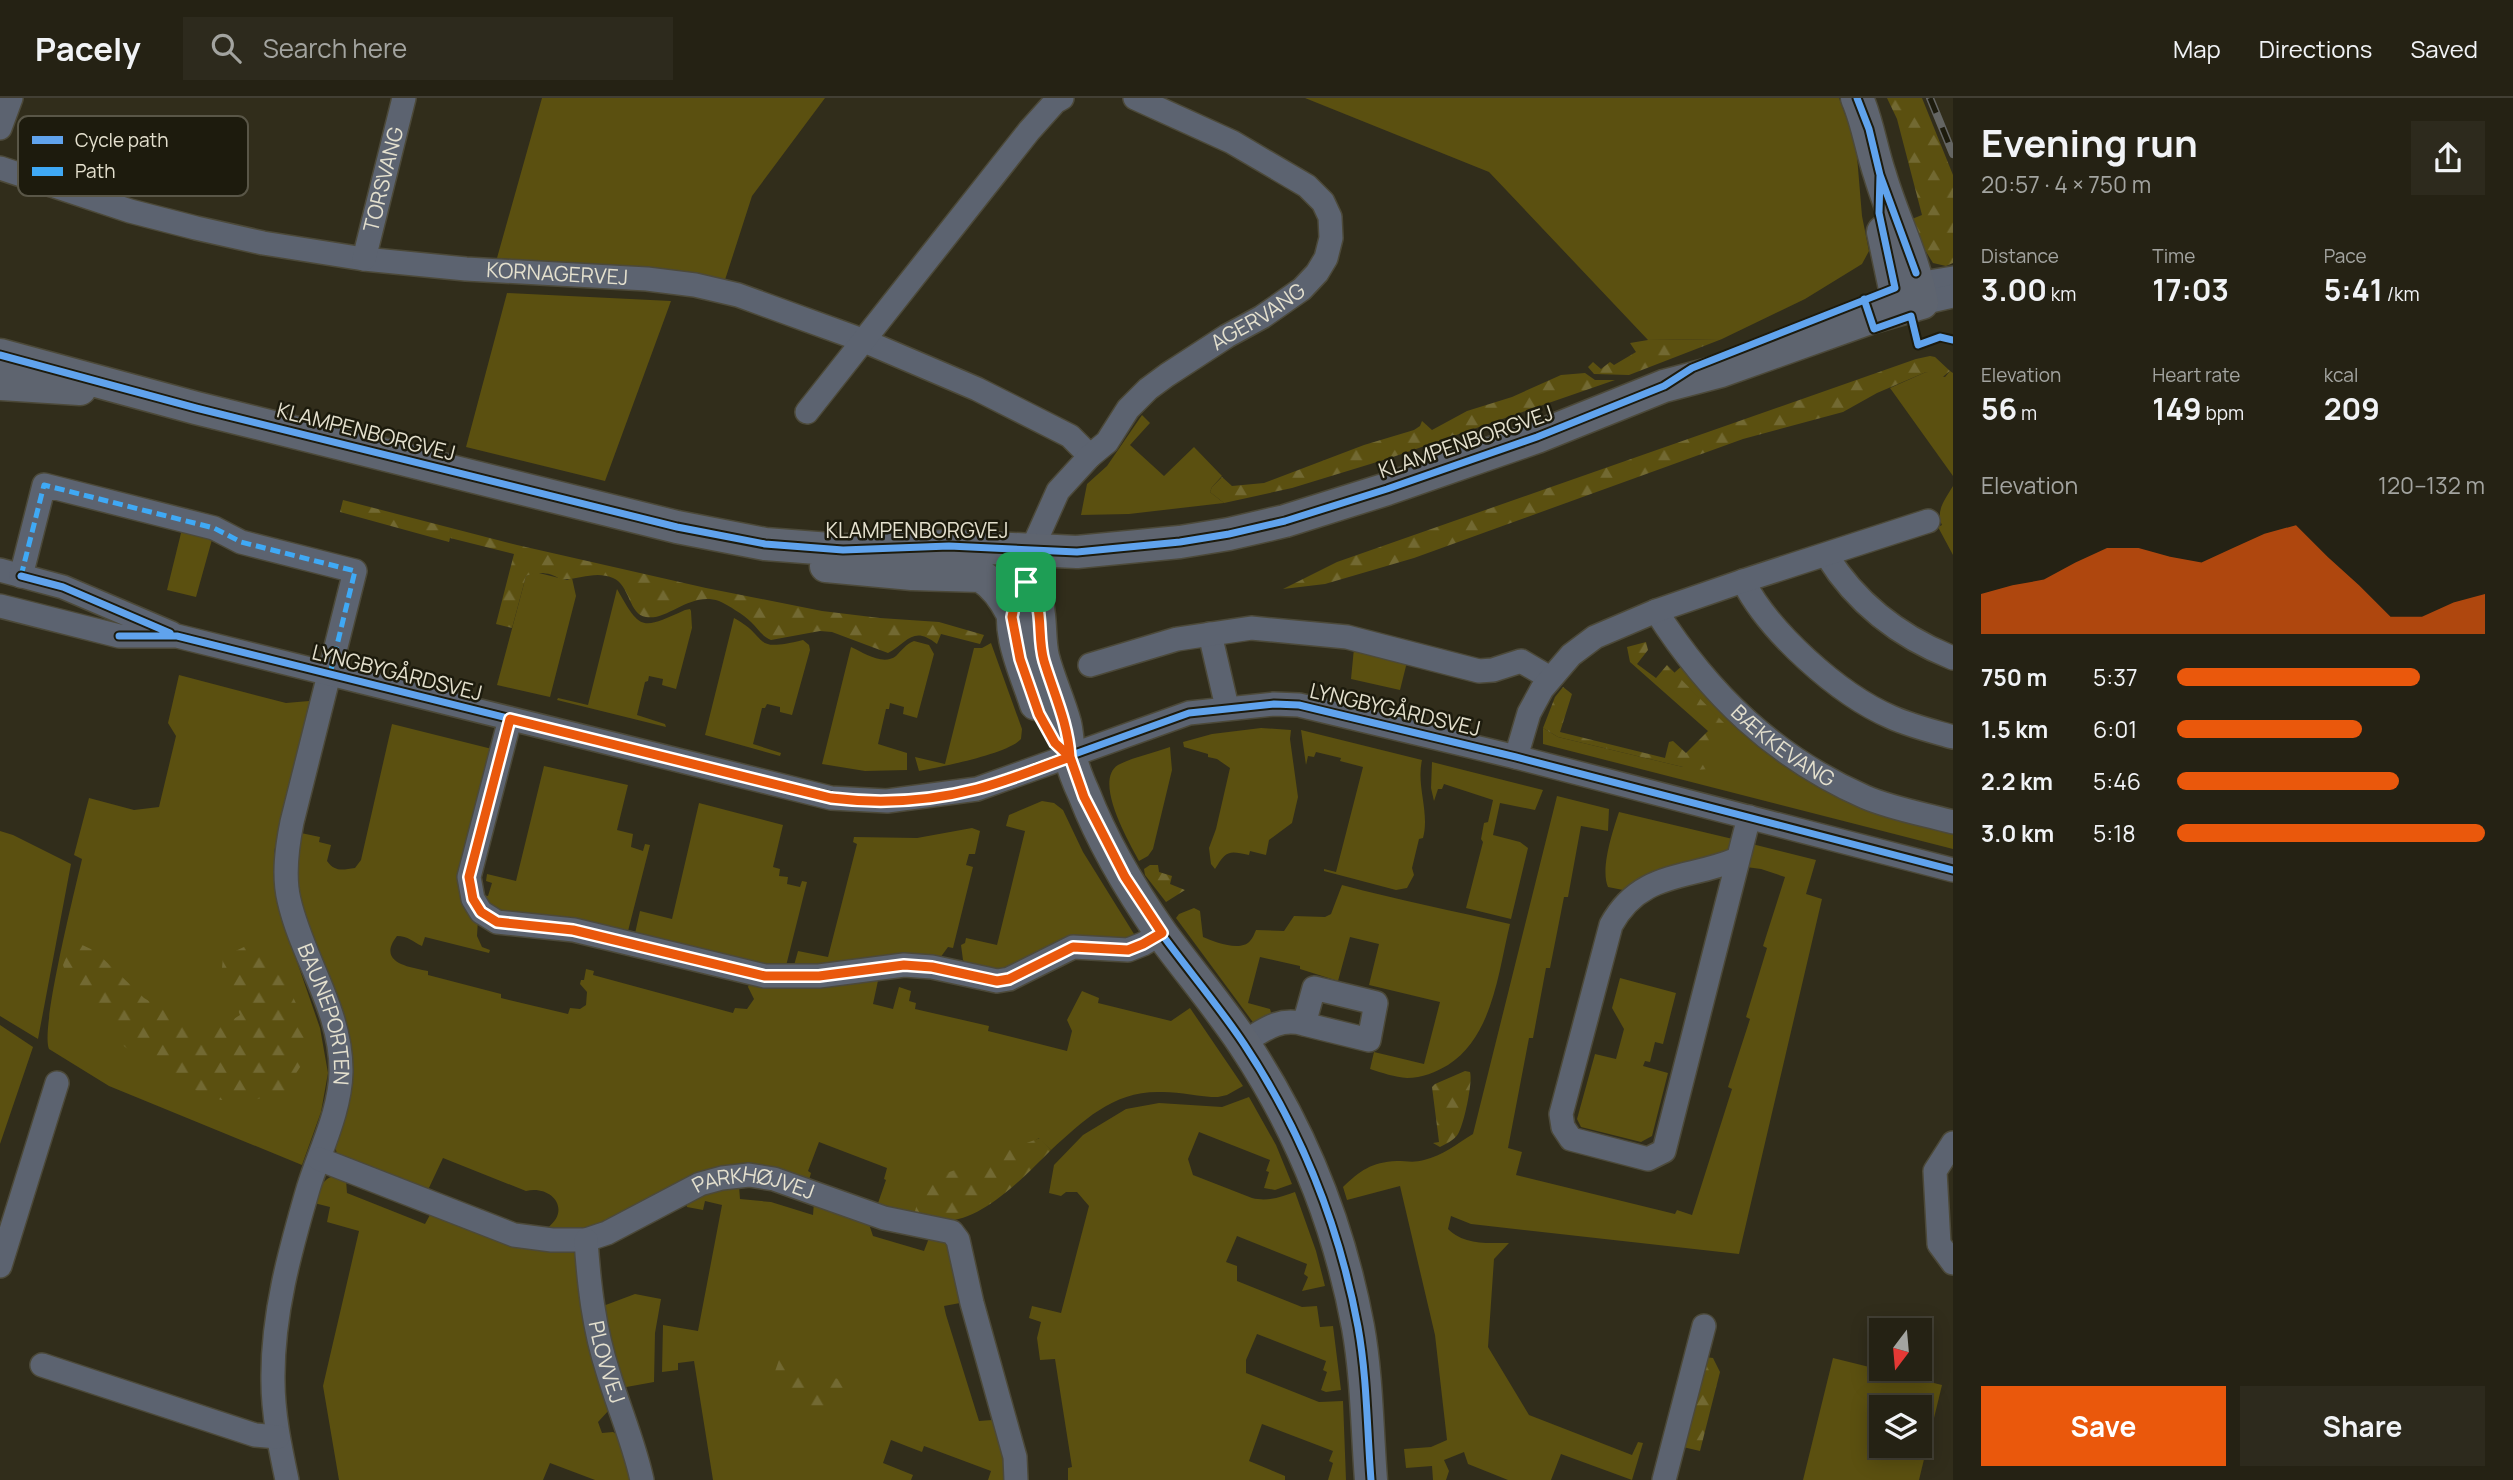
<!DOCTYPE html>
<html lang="en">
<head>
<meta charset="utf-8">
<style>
  :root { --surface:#252214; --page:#2d2a1d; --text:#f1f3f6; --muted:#a3a4a0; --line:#423f34; --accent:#ea580c }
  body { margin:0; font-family:Manrope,sans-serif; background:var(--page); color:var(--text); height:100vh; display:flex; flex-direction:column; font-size:26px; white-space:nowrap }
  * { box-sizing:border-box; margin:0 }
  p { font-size:23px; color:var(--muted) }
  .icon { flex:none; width:38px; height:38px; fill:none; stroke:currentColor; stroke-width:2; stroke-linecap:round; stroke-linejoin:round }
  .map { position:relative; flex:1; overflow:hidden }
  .details { display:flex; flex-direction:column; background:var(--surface); width:560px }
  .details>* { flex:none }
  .needle { width:46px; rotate:196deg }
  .tools { position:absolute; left:1869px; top:1220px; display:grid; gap:14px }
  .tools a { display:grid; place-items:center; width:63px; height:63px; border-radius:0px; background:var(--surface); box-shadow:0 4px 18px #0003,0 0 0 2px var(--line); font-size:35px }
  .pin { position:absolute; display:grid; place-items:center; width:60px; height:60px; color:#fff; margin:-30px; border-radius:14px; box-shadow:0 4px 10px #0006 }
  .round { display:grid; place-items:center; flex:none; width:74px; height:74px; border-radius:0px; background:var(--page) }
  .summary { display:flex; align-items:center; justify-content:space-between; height:119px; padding:0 28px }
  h1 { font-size:38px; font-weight:700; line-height:52px }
  .metrics { display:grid; grid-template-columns:repeat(3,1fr); gap:10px; height:119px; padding:7px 28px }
  .metrics div { display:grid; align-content:center }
  .metrics b { font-size:30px; font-weight:700 }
  .metrics small { font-size:19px; font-weight:400 }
  .metrics p { font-size:19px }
  .chart { height:196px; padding:14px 28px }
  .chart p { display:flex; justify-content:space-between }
  .chart svg { width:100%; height:126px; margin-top:7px; fill:var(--accent); opacity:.7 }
  .primary-button { display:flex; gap:14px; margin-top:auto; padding:14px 28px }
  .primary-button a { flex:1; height:80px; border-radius:0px; background:var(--accent); color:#fff; font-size:28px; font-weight:700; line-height:80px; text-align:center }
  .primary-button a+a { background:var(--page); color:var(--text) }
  ul { padding:0 28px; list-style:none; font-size:23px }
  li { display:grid; grid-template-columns:112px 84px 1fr; align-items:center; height:52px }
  li i { height:18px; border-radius:9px; background:var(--accent) }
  header { display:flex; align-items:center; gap:42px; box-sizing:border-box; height:98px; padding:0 35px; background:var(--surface); border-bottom:2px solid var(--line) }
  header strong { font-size:33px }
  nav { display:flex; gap:38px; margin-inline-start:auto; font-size:24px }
  .search { width:490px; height:63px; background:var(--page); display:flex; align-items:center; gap:18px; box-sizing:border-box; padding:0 24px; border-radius:0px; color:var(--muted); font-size:26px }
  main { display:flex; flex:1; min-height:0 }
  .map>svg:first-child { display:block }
  .green { fill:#5b5010; fill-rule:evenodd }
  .forest { fill:url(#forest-firs) }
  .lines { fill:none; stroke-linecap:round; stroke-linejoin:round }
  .street-casing { stroke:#4c4939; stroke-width:26 }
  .secondary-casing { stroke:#4c4939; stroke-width:35 }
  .street { stroke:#5c6370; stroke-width:23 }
  .secondary { stroke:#5e646f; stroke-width:32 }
  .rail-casing { stroke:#646563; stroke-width:8 }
  .rail { stroke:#1d1b0d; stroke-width:5; stroke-dasharray:16; stroke-linecap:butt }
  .quiet { stroke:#3fa9f5; stroke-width:5; stroke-dasharray:10 5; stroke-linecap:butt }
  .cycleway-casing { stroke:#1d1b0d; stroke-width:11 }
  .cycleway { stroke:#60a3ed; stroke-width:7 }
  .route-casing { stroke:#fff; stroke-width:14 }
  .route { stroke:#ea580c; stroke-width:9 }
  .labels { text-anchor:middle; stroke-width:5; stroke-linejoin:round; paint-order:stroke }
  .street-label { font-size:21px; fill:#e4e0ce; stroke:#1d1b0d }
  .key { fill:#1d1b0d; stroke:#595647; stroke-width:2 }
  .key-label { font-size:19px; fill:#e4e0ce }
</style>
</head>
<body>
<header>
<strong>Pacely</strong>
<div class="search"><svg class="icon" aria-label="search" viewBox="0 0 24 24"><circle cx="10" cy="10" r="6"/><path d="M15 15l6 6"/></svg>Search here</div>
<nav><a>Map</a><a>Directions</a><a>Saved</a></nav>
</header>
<main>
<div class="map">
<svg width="1953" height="1382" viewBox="0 0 1953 1382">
  <defs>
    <pattern id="forest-firs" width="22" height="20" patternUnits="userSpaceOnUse" patternTransform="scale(1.75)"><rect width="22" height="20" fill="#5b5010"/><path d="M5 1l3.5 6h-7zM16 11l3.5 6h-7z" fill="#726932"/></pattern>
  </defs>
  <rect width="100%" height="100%" fill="#312d1b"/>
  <path class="green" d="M542,0H825L752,98L724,185L668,173L497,160Z
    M1305,0H1839L1856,46L1862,118L1869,153L1862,166L1805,201L1722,241L1648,242L1489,74Z
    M507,195L671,203L605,383L466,349Z
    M1950,273L1953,275V378L1890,290L1926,274L1945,279Z
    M1142,317L1150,325L1130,347L1164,378L1194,349L1222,378L1212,389L1210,394L1224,405L1129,416L1081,417L1087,386L1107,368Z
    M1953,388V457L1938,429L1942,427C1935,413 1946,400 1953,388Z
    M182,431L213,438L196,499L167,492Z
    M535,474L567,482L572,480L576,498L550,599L497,587L526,478Z
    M617,491C641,534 642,531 685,512L690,511L691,513L692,530L676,591L662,587L663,581L649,578L648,583L645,584L637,617L665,626L666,629L557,602L558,600L588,607Z
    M734,520C771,540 750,555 803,542L809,547L810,552L792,617L780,614V609L767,606L765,610H762L753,646L781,655L780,658L705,637Z
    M914,543L929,547L934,556L917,620L903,616L904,609L890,605L889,611H886L878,646L907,655V672L865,673L822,666L851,549C864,555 883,568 896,558C902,552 906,546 914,543Z
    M991,545L1022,631L1021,641C1008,656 940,669 919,673L915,659L945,666L974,550H982Z
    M1354,550L1407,564L1400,592L1351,581Z
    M1685,565L1790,666L1953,729V751L1543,646V630L1558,639L1683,669L1725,627L1674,575Z
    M179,577L286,605L309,603L311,607L274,754L277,806L320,930L328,975L321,1014L302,1067L109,988L49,951C40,931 75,792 82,761L74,757L89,700L134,712L159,709L176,638L168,625Z
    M392,626L492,651L487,671L477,838L482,849L490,852L489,855L425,839L422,848C413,844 408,838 397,838C376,865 410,869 428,873V877L501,896V900L568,916L570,910L580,911L586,907L587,894L580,886L581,882H584L586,871L594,873L593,877L733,915L735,910L747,911L754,901L748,889L750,883L879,878L873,906L893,911L899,889L911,893L909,903L916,905L915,911L989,928L988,933L1067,953L1072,933L1067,922L1082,893L1099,900L1098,905L1171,923L1190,910L1243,988L1227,997L1218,999C1198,999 1178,993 1158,994C1112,994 1083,1023 1051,1052L1039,1040L914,1117L877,1108L886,1082L884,1081L887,1070L819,1044L808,1073L811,1075L809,1082L774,1070L598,1127L567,1133L547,1130C572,1112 552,1087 526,1093L443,1060L427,1094L337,1057L335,1047L346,1011L300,805C296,781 297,759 301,735L320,739L319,744L331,747L327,763C335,774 342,772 355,770L361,762Z
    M1261,630L1291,632L1290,641L1298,699L1292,725L1269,742L1266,757L1250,753L1249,757C1228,752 1226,753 1215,771L1211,766L1209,750L1216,731L1230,670L1217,661L1208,659V656L1184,649L1183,644L1212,636Z
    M1301,632L1422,662C1416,688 1430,714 1423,740L1419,741L1412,770L1414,777L1407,790L1396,792L1324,773V771L1336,774L1363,669L1340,663L1341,660L1316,654L1314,659L1308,658L1306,667Z
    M1170,649L1172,672L1153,751L1148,758L1139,763C1129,744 1093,683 1118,667C1133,659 1154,655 1170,649Z
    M1432,664L1543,692L1535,712L1500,705L1493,737L1520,744L1528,750L1511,821L1466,810L1483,744L1481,741L1484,725L1488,724L1493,702L1444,686L1442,691H1438L1434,703L1431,690Z
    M544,668L628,687L617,732L633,736L631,749L643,753L645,746L650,747L627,837L493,812L483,797L488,798L492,785L486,783L487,776L516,783Z
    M1557,698L1609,711L1608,733L1581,728L1568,799H1564L1550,870H1546L1533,940H1529L1508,1050L1522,1054L1516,1077L1675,1116L1677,1112L1692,1117L1732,991L1728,989L1750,921L1746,919L1767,850L1763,848L1785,779L1761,771L1746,769L1752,746L1816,762L1806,796L1822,801L1739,1156L1471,1126L1451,1118L1448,1131C1464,1147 1487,1145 1509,1145L1494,1161L1488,1249L1529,1317L1632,1357L1638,1344L1643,1345L1632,1382L1561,1356L1551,1382H1508L1468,1366L1464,1354L1444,1362L1449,1373L1446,1382H1433L1432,1368L1406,1370L1404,1351L1431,1349L1447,1342L1435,1237L1400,1088L1347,1102L1343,1089C1360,1073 1371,1064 1397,1063C1406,1063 1414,1065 1424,1062C1442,1058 1458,1045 1473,1036Z
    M1042,703L1054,705L1063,712L1083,754L1134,836L1125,844L1004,875L969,869L963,862L961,847L965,845L966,840L997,847L1025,733L1006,728L1009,717Z
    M699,705L783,727L773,769L780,771L779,778L788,779L787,786L800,789L802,783L807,784L785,872L634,840L640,813L672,821Z
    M1619,714L1737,742L1730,753L1628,793L1608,789C1600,771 1613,732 1619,714Z
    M972,730L980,733L975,756H969L966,767L973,769L953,850L948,849L940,860L793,871L798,853L828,859L857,746L853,744L854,739L917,740Z
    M0,733L13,737L71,766L38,941L0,918Z
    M1342,787C1398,802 1454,813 1510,826C1498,875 1493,938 1448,967C1436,974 1422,980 1407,980C1395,979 1382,975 1370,971L1374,954L1424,966L1440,904L1369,887L1379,846L1350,839L1338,883L1300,871V868L1260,859L1248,905L1270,911L1272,918L1255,927L1176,820L1179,816L1194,810L1200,813L1203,839C1214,844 1241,854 1250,843C1253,840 1254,836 1256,832L1284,833L1294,818L1325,819L1331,816Z
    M1620,880L1676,895L1663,946L1655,944L1650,964L1645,963L1643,968L1668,975L1652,1038L1641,1044L1581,1029L1577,1021L1595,956L1616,961L1624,931L1612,910Z
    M0,927L33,949L0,1046Z
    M1249,999L1276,1047L1292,1086L1275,1092L1264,1090L1269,1074L1266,1073L1270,1062L1199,1034L1188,1061L1193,1077L1252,1100C1268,1104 1280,1099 1295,1094L1316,1153L1325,1188L1302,1193L1308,1179L1304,1176L1307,1166L1237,1138L1226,1164L1237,1168V1183L1302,1209L1317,1208L1320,1229L1333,1228L1341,1292L1326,1294L1321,1292L1327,1274L1323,1272L1326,1263L1257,1236L1246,1262V1275L1319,1304L1343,1303L1346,1382H1328L1333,1365L1329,1363L1333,1353L1262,1326L1249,1363L1285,1378V1382H1068V1370L1072,1369L1055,1261L1040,1262L1037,1240L1041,1224L1029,1220L1032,1208L1061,1215L1089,1108L1077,1094H1066L1061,1098L1049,1095L1054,1067L1083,1037L1126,1011L1159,1005L1222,1009Z
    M333,1078L346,1082L347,1095L425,1126L431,1115L575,1155L578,1158L610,1311L598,1324L602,1335L613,1334L620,1338L635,1382H595L550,1365L543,1382H339L323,1288L359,1133L327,1124L330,1109L314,1105C319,1093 320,1083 333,1078Z
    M739,1088L740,1101L771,1104L813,1117L814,1104L869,1126L873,1138L924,1153L929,1140L946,1145L960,1205L944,1208L946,1217L979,1323L992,1322L999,1328L1011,1382H988L991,1373L924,1348L922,1354L891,1342L883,1365L913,1377L911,1382H713L694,1263L678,1265V1272L662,1274L663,1227L698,1233L722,1107L705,1103L703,1112L687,1109L686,1105L720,1091Z
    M635,1196L661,1201L655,1235L654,1284L621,1290L603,1208Z
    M1833,1260L1942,1287L1919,1382H1803ZM1920,1309V1348H1881V1309Z"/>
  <path class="forest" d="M1887,0H1922L1953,77V165L1946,168L1933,165L1907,123L1922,117L1897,21Z
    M1722,241L1629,277L1594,276L1588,269L1593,264L1601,271L1610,264L1614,267L1636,254L1630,245L1648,242Z
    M1930,258L1935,259L1950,273L1939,282L1926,274L1877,295L1843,314L1743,341L1414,460L1325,486L1283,491L1337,464L1916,261Z
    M1585,275L1595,282H1615L1390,360L1292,390L1224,405L1210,394L1212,389L1222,379L1232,388L1264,385L1364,347L1414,332L1420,328L1422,323L1432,332L1467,313L1512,299L1561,277Z
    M343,402L517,447L706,490L822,513L880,520L939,524L984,537L980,546L941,536L937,546C913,527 908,544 888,555L832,534L820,533L771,542C761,538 758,530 751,524C744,517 728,507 719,503C690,493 668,523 646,519C629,517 630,487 613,480C593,472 579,483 560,481C551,474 536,473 526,478L512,530L496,526L514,456L450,440L449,444L340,414Z
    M1646,544L1648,552L1637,566L1656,580L1667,567L1726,627L1709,671L1696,672L1683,669L1558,639L1543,630L1555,599L1563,589L1572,596L1560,634L1665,660L1669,644L1673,643L1686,655L1708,633L1630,564L1627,549Z
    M1150,767H1158L1159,774L1172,778L1170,786L1185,792L1166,804L1145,777L1144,771Z
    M78,845L95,853L144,900L188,927L221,929L240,917L222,870L223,859L246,848L257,849L277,866L306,926L304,963L284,994L254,1002H221L179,986L125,949L70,888L63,867L68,854Z
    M1465,973L1470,974C1473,984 1464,1026 1458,1036C1454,1042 1446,1046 1440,1049L1433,1045L1439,1044L1432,989L1435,986Z
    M1040,1040L1051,1052C1025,1078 981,1125 942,1123C933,1123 923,1119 914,1117L923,1084Z
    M786,1259L793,1260L820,1281C835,1280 845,1278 852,1294C847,1310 840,1304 827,1307C822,1309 815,1314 810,1317L799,1314L795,1309L797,1296C791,1287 781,1287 773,1279L779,1262Z
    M1705,1259L1713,1260L1720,1274L1700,1353L1683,1349Z"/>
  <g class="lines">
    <g class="street-casing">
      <g id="street">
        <path d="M0,30L11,0"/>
        <path id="s1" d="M0,70L130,113L196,130L263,145L364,161L466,171L647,181L695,187L738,197L862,242L977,291L1070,338L1090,358"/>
        <path id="s2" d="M364,161L404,0"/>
        <path d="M1904,188L1953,180"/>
        <path d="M1922,205L1953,198"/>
        <path d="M807,314L1029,33L1055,4L1062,0"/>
        <path id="s3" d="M1032,451L1058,393L1090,358L1107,344L1128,311L1148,291L1167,277L1227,238L1262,219L1302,191L1317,175L1326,160L1331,140L1330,119L1323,104L1307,88L1232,44L1135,0"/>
        <path d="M1827,458C1857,506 1900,539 1953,560"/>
        <path d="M0,472L63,489L171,535"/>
        <path id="s4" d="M21,478L44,387L214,430L241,444L355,473L292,724C287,749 283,777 289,802C302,860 342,913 341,974C340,1014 320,1052 308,1091C290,1153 272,1217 273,1283C273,1316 280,1349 287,1382"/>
        <path d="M1743,483C1769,534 1838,596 1891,619C1911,628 1932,633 1953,639"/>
        <path d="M0,508L119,538H177L831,700L887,703L977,691L1189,615L1274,606L1299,607L1516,659L1953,772"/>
        <path id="s5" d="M1656,513C1709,596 1774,659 1865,699C1893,711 1924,716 1953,724"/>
        <path d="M1210,536L1227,609"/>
        <path d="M1090,567L1177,541L1251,530L1347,539L1479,573L1493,572L1521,563L1550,580"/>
        <path d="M510,621L469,779L473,801L481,814L497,824L574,832L765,878H819L904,867L932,869L997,883L1009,881L1073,849L1128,852L1143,846L1162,835"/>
        <path d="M1516,659L1529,615L1542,591L1571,557L1595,539L1656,513L1743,483L1928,423"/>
        <path d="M1737,761C1689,782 1641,772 1611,827L1561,1016L1563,1029L1571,1041L1648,1061L1664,1053L1749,719"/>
        <path d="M1243,945C1264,932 1279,919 1304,926L1314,890L1376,905L1369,942L1304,926"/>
        <path d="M1953,1045L1935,1073L1939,1146L1953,1165"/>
        <path id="s6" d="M319,1061L514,1137L552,1142H586L607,1135L700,1086L722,1080L749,1077L774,1081L884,1120L952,1134L958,1142L972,1205L1015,1359L1016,1382"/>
        <path id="s7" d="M586,1142C589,1187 594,1231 608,1274C619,1311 634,1345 642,1382"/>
        <path d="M0,1168L57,985"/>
        <path d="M42,1267L255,1337L278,1339"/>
        <path d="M1664,1382L1704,1228"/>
      </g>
    </g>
    <g class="secondary-casing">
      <path id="secondary" d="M1883,134L1899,210
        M0,257L196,310L677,429L765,446L843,452L949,448L1077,454L1180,444L1229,436L1285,423L1387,391L1537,339L1664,288L1721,273L1870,220L1922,205C1914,160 1893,121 1880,77C1871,51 1868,25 1857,0
        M0,286L80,291
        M826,468L912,476L981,478C994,486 1005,501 1012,515
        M1026,484C1045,507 1037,533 1043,559C1049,582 1059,603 1065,625C1068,637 1067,650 1071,661C1074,673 1079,685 1084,696C1103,745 1131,792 1161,835C1188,872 1218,907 1244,946C1301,1032 1339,1127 1358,1229C1367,1279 1367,1331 1371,1382
        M1016,497C1005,533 1025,572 1036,606"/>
    </g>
    <use href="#street" class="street"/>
    <use href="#secondary" class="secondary"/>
    <g class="rail-casing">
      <path id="rail" d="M1930,0L1953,56"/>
    </g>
    <use href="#rail" class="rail"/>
    <path class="quiet" d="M21,478L44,387L214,430L241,444L355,473L330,576"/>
    <g class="cycleway-casing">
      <path id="cycleway" d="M1857,0L1869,31L1880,77L1916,175
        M1864,201L1874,231L1911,218L1918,247L1940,239L1953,242
        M0,257L196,310L677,429L765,446L843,452L949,448L1077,454L1180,444L1229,436L1285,423L1387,391L1537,339L1664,288L1692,270L1895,190L1879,115L1880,77
        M21,478L63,489L170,535
        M1026,484C1045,507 1037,533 1043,559C1049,582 1059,603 1065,625C1068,637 1067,650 1071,661C1074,673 1079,685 1084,696C1103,745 1131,792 1161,835C1188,872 1218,907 1244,946C1301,1032 1339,1127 1358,1229C1367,1279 1367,1331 1371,1382
        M1026,484C1017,493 1011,506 1012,519C1014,549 1031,602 1045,630C1051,642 1060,650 1070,659
        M119,538H177L773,686L849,702L887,703L925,700L977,691L1189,615L1274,606L1299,607L1516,659L1953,772"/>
    </g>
    <use href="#cycleway" class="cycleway"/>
  </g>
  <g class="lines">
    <g class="route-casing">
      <path id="route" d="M1026,484C1046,507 1036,536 1044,563C1054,596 1068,625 1070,659C1039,670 1008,683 977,691C930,703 879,706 831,700L510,621L469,779L473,801L481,814L497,824L573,832L765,878H819L904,867L932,869L997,883L1009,881L1073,849L1128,852L1143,846L1162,835L1125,779L1084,699L1070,659L1055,645L1039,616L1020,561L1012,519L1016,499L1019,491L1026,484"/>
    </g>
    <use href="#route" class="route"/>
  </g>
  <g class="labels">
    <g class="street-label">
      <text dy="7" stroke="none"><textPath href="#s2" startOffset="82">TORSVANG</textPath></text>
      <text dy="7" stroke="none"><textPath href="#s1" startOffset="570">KORNAGERVEJ</textPath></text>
      <text dy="7" stroke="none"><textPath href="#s3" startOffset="332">AGERVANG</textPath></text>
      <text transform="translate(366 334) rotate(14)" y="7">KLAMPENBORGVEJ</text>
      <text transform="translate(1466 344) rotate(-19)" y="7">KLAMPENBORGVEJ</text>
      <text x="917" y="440">KLAMPENBORGVEJ</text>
      <text transform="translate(397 575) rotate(14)" y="7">LYNGBYGÅRDSVEJ</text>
      <text transform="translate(1395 612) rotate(13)" y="7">LYNGBYGÅRDSVEJ</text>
      <text dy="7" stroke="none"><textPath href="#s5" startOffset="187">BÆKKEVANG</textPath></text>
      <text dy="7" stroke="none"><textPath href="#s4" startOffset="875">BAUNEPORTEN</textPath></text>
      <text dy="7" stroke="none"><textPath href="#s6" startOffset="464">PARKHØJVEJ</textPath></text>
      <text dy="7" stroke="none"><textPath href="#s7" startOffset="124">PLOVVEJ</textPath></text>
    </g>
  </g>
  <rect x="18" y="18" width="230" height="80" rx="10" class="key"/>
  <rect x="32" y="38" width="31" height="8" fill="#60a3ed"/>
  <rect x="32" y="69" width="31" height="9" fill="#3fa9f5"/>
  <g class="key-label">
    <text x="75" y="49">Cycle path</text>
    <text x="75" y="80">Path</text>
  </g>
</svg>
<div class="tools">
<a><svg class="needle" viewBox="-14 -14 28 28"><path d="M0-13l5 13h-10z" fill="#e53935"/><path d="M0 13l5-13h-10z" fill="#a3a4a0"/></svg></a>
<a><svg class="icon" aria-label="layers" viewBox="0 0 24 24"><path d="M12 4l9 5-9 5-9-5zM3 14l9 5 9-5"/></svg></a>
</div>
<div class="pin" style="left:1026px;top:484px;background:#1e9e55"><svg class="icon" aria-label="arrive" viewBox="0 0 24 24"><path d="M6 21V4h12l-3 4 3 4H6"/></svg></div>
</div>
<section class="details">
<div class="summary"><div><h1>Evening run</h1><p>20:57 · 4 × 750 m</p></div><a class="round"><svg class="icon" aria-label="share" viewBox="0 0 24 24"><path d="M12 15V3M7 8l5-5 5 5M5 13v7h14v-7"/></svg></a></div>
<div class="metrics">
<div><p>Distance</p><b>3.00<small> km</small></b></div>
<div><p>Time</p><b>17:03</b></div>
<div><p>Pace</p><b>5:41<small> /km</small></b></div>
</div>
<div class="metrics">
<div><p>Elevation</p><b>56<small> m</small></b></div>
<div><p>Heart rate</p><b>149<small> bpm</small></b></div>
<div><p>kcal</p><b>209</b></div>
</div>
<div class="chart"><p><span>Elevation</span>120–132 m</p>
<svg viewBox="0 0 160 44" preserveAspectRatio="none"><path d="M0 44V30L10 27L20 25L30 19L40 14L50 14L60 17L70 19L80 14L90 9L100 6L110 17L120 27L130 38L140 38L150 33L160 30V44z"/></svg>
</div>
<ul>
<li><b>750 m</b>5:37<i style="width:79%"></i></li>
<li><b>1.5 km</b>6:01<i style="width:60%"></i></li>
<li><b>2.2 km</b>5:46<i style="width:72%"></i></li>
<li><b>3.0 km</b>5:18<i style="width:100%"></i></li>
</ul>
<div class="primary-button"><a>Save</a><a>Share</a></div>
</section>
</main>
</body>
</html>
